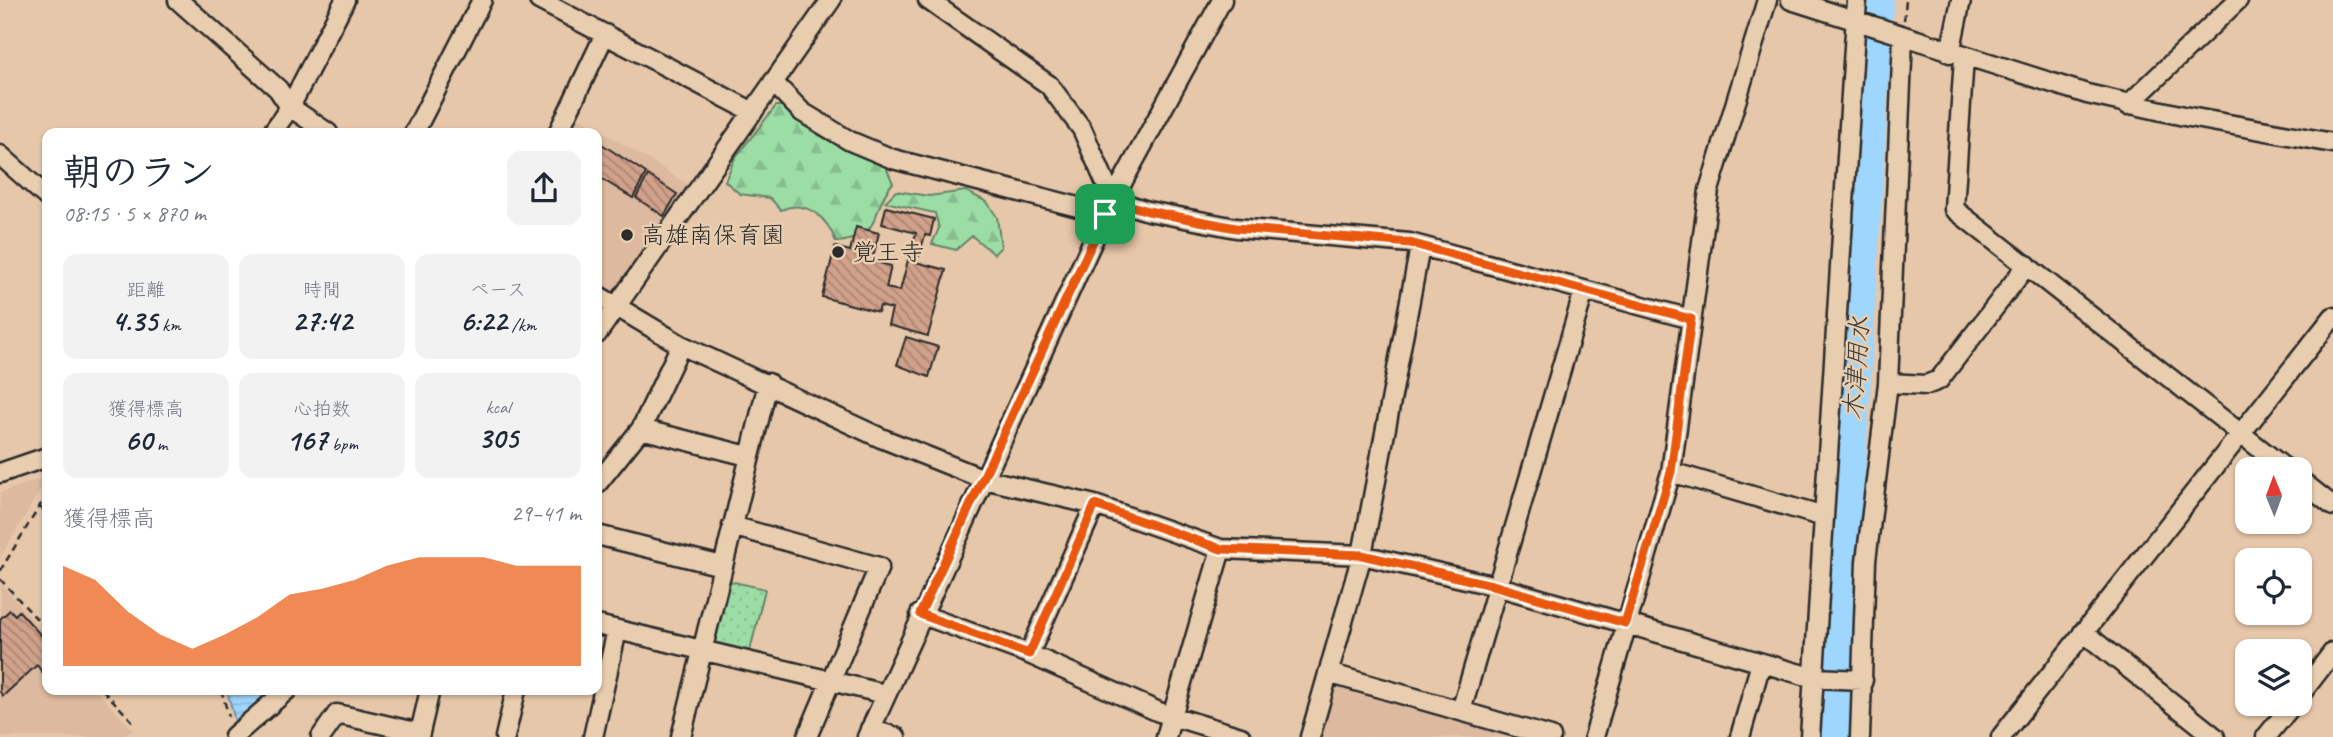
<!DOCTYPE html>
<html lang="ja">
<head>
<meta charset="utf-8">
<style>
  :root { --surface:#fff; --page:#f2f2f3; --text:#1f2937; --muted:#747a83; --accent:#ea580c }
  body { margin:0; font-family:Caveat,"Klee One",sans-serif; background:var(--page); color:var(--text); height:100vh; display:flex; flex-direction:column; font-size:26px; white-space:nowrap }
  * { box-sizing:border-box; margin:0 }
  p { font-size:23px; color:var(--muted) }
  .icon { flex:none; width:38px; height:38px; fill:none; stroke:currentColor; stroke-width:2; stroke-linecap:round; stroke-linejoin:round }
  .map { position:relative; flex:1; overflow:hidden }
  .panel { position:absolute; left:42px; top:128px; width:560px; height:567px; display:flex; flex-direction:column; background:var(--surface); border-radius:14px; box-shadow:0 2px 5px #0004 }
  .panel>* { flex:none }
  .needle { width:46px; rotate:359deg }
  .controls { position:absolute; left:2235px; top:457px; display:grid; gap:14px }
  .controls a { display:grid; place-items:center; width:77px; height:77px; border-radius:14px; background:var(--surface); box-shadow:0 2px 5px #0004; font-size:35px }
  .pin { position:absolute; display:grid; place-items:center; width:60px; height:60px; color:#fff; margin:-30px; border-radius:14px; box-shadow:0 4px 10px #0006 }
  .round { display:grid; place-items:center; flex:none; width:74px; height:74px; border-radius:14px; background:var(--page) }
  .headline { display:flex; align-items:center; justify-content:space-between; height:119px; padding:0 21px }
  h1 { font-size:38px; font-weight:700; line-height:52px }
  .stats { display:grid; grid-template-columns:repeat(3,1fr); gap:10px; height:119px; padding:7px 21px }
  .stats div { display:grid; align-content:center; border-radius:14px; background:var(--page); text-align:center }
  .stats b { font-size:30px; font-weight:700 }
  .stats small { font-size:19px; font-weight:400 }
  .stats p { font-size:19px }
  .chart { height:196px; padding:14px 21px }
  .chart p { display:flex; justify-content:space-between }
  .chart svg { width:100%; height:126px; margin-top:7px; fill:var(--accent); opacity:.7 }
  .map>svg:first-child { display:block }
  .built { fill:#dcb99f }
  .grass { fill:url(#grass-dots); stroke:#648468; stroke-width:2 }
  .forest { fill:url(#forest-firs); stroke:#648468; stroke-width:2 }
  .water { fill:url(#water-rules); stroke:#7192aa; stroke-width:2 }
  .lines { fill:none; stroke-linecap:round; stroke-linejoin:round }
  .river { stroke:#9fd6fe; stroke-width:30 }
  .building { fill:url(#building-back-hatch); stroke:#2b2b2b; stroke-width:2 }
  .minor-casing { stroke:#2b2b2b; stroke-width:23 }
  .path { stroke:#2b2b2b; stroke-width:2.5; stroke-dasharray:7 5; stroke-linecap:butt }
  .minor { stroke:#e8cdaf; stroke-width:18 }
  .route-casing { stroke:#fff; stroke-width:14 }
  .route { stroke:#ea580c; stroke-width:9 }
  .poi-dot { fill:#2b2b2b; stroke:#e8cdaf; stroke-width:2.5 }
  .labels { text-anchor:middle; stroke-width:5; stroke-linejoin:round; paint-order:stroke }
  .poi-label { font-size:24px; fill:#2b2b2b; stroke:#e8cdaf; text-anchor:start }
  .water-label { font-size:26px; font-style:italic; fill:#373c40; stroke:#e8cdaf }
</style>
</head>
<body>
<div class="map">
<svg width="2333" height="737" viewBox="0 0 2333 737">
  <defs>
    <pattern id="grass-dots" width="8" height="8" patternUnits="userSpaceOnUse" patternTransform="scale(1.75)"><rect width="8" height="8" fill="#9cdda6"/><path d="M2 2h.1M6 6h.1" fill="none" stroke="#87be8f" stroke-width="1.8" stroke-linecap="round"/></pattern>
    <pattern id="forest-firs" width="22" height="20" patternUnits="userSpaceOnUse" patternTransform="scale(1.75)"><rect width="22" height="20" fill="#9cdda6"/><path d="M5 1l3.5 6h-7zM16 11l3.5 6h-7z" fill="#87be8f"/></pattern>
    <pattern id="water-rules" width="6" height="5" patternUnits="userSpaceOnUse" patternTransform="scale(1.75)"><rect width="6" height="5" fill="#9fd6fe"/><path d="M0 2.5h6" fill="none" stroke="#89b8da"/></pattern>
    <pattern id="building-back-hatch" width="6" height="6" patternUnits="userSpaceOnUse" patternTransform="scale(1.75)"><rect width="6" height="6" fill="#d1a18b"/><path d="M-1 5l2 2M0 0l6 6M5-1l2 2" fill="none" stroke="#aa8372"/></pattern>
  </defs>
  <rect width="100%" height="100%" fill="#e7c7aa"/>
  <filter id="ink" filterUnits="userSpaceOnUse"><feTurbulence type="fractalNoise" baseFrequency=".0143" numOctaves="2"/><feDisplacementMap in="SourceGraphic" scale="14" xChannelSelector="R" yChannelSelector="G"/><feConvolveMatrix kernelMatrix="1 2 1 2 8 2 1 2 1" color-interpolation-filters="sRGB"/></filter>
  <g filter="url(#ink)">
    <path class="built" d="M571,112L692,187L614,293L597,283V133H560Z
      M45,477L46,481L0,558V493Z
      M1,584L47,636V690H96L133,730L123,737H0Z
      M1336,682L1537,737H1316L1331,684Z"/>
    <path class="grass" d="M725,580L765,589L749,655L716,647L711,640Z"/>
    <path class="forest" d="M776,106H783C806,136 851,149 885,165L893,183C870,208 885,238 836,242C828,219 807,198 781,210L770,198L740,194L725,181L735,158Z
      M896,191L929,196L966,191L987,202L997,217L1001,247L994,254L972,236L956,250L932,244L939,228L935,213L885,202Z"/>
    <path class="water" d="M227,690H255L271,698L247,720L235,721Z"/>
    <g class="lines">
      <path class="river" d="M1834,737L1879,0"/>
    </g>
    <path class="building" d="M597,141L646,173L633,198L597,176Z
      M648,175L677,194L664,216L636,198Z
      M886,207L934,219L930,236L925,235L919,256L910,254L916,233L882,224Z
      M856,227L879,233L872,261L891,266L886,288L900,291L908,260L946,270L928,336L888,325L892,309L880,306L878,312L822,297L835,247L850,251Z
      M906,337L938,347L929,377L897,365Z
      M10,610L15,615L19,611L47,642V668L42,672L37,665L3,696L0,692V619Z"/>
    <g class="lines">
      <g class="minor-casing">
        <path id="minor" d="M178,0L278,89L290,107L328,133
          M539,0L753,112
          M928,0L1049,85L1082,129L1113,200L1148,211L1236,228L1410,243L1691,319
          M1791,0L2087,94L2184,116L2333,143
          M1950,53L1961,0
          M1964,57L1954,209L2286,469
          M773,82L802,112L850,141L893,159L1105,214
          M2128,105L2238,0
          M272,133L290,107L345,0
          M414,133L482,0
          M558,133L605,34
          M0,155L47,197
          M597,295L681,345L881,438L984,479L1095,505L1221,549L1362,555L1496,586L1814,678L1863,680
          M597,334L831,0
          M1888,383L1903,37
          M641,429L748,456
          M1671,472L1824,517
          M0,473L47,457
          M2300,480L2333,506
          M597,484L641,429L681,345
          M732,526L879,567L807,737
          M597,535L722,566
          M920,614L1029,654L1159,712L1241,737
          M597,625L885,694
          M2083,632L2215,737
          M1029,654L1095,505
          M1328,673L1551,737
          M2300,695L2333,652
          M1461,711L1584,291
          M870,729L896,737
          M234,736L287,690
          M321,737L337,714L420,733
          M419,737L430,690
          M505,737L516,690
          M593,737L617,630
          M681,737L768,383
          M867,737L1105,214L1222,0
          M1166,737L1221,549
          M1310,737L1362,555L1420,247
          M1594,737L1671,472L1709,190L1767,0
          M1740,737L1761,663
          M1810,737L1857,0
          M1860,737L1866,561L1888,383L1926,385L1939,380L2027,265
          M2001,737L2333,317
          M2266,737L2293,704"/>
      </g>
      <path class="path" d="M1904,20L1906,0
        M39,507L47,511
        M0,571L47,494
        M0,579L47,630
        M103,690L135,724
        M221,690L229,717"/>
      <use href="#minor" class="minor"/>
    </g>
  </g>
  <g class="lines" filter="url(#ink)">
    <g class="route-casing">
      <path id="route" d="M1112,200L1148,211L1236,228L1410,243L1691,319L1671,472L1625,623L1496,586L1362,555L1221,549L1095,505L1029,654L920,614Z"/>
    </g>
    <use href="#route" class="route"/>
  </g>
  <g class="poi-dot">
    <circle cx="627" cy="235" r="7"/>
    <circle cx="838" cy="252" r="7"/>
  </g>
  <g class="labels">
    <g class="poi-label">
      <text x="641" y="243">高雄南保育園</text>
      <text x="852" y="260">覚王寺</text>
    </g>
    <g class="water-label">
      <text transform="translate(1856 368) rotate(-86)" y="9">木津用水</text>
    </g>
  </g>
</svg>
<div class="controls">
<a><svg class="needle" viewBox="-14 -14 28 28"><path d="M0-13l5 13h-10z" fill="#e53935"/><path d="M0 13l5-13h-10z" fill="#747a83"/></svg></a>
<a><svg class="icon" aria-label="locate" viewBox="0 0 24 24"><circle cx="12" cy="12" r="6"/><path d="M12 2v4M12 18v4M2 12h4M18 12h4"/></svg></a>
<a><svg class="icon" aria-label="layers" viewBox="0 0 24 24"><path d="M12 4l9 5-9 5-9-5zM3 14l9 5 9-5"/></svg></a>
</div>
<div class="pin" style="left:1105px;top:214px;background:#1e9e55"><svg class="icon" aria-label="arrive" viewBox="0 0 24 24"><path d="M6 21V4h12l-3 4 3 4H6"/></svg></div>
<section class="panel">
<div class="headline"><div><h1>朝のラン</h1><p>08:15 · 5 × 870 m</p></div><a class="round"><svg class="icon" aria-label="share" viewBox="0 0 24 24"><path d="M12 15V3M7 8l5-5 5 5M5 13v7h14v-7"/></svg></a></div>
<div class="stats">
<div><p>距離</p><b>4.35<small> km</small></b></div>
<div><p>時間</p><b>27:42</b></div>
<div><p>ペース</p><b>6:22<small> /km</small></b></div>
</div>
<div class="stats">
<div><p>獲得標高</p><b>60<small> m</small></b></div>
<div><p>心拍数</p><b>167<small> bpm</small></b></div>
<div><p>kcal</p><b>305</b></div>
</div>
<div class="chart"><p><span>獲得標高</span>29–41 m</p>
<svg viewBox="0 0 160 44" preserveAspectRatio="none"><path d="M0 44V9L10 14L20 25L30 33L40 38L50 33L60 27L70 19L80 17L90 14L100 9L110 6L120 6L130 6L140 9L150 9L160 9V44z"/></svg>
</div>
</section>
</div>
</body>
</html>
